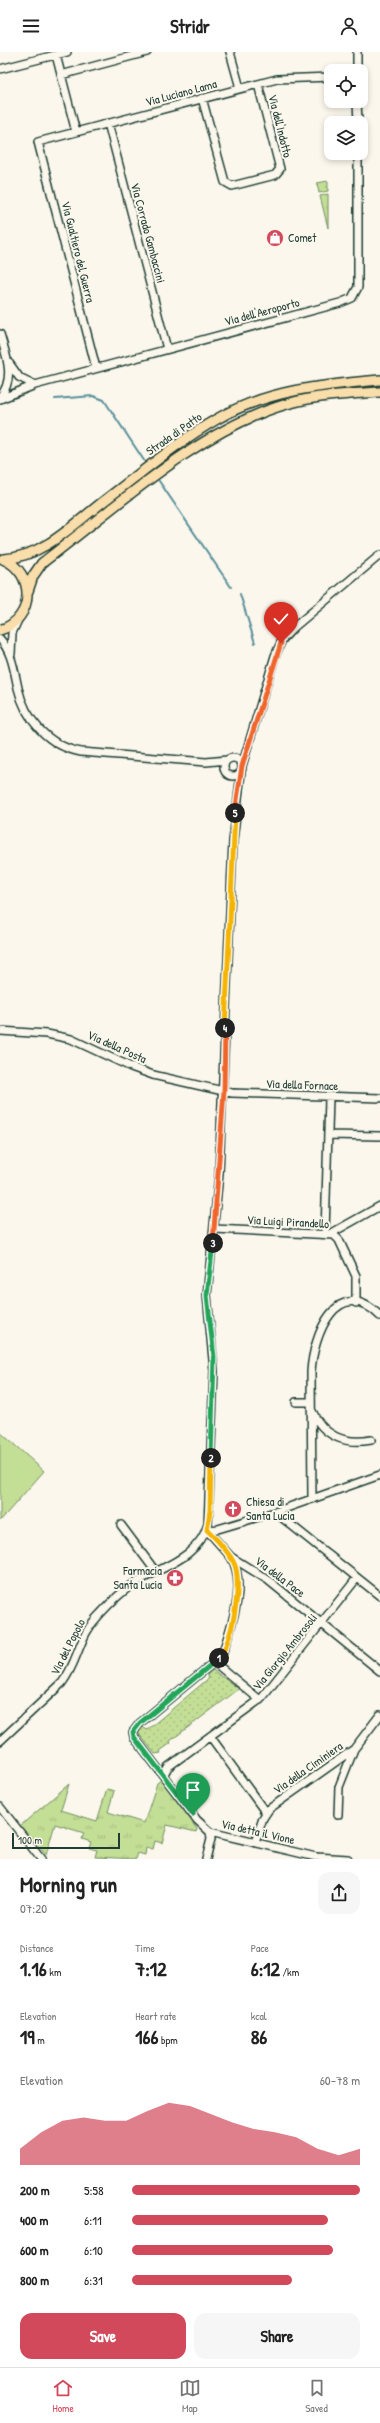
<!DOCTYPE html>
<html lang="en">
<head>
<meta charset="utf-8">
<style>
  :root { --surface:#fff; --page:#f6f6f6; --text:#222; --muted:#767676; --line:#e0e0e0; --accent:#d1495b }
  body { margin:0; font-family:"Patrick Hand",sans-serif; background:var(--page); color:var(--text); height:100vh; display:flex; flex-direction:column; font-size:15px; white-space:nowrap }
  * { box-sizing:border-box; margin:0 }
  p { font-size:13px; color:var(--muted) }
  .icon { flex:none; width:22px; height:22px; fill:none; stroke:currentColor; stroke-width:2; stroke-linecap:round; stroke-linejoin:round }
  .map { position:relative; height:1807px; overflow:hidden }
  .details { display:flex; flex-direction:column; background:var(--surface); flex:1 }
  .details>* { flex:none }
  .fabs { position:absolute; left:324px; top:12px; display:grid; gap:8px }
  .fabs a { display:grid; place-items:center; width:44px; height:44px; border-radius:8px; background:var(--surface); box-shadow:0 2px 6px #0003; font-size:20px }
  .scale { position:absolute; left:12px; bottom:10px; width:108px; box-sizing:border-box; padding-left:4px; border:2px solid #1f3d34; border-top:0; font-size:11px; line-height:14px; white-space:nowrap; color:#1f3d34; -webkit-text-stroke:3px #fbf7ec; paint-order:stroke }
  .pin { position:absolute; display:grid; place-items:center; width:34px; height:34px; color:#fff; margin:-41px -17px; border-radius:50% 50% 50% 0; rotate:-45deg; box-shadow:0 0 4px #0007 }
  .pin .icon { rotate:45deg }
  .km { position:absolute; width:20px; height:20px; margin:-10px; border-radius:50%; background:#222; color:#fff; font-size:11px; line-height:20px; text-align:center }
  .round { display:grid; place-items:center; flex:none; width:42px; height:42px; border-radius:12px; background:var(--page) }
  .overview { display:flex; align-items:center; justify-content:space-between; height:68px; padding:0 20px }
  h1 { font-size:22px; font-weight:700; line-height:30px }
  .metrics { display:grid; grid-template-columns:repeat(3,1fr); gap:6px; height:68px; padding:4px 20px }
  .metrics div { display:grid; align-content:center }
  .metrics b { font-size:20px; font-weight:700 }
  .metrics small { font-size:11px; font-weight:400 }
  .metrics p { font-size:11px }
  .chart { height:112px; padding:8px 20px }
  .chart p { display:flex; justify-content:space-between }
  .chart svg { width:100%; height:72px; margin-top:4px; fill:var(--accent); opacity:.7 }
  .primary-button { display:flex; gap:8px; margin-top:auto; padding:8px 20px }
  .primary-button a { flex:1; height:46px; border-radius:12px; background:var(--accent); color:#fff; font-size:16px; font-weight:700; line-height:46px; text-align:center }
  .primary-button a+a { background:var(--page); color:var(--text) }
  ul { padding:0 20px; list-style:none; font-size:13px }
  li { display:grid; grid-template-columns:64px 48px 1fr; align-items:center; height:30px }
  li i { height:10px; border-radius:5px; background:var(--accent) }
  header { display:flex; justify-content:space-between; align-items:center; height:52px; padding:0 20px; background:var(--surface); font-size:18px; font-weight:700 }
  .tab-bar { display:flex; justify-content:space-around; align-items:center; height:56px; border-top:1px solid var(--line); background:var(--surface); font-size:11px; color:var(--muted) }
  .tab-bar a { display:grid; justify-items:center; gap:2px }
  .tab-bar .active { color:var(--accent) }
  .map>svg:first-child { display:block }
  .grass { fill:url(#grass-tufts); stroke:#718e64 }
  .park { fill:url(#park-dots); stroke:#718e64 }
  .garden { fill:#c3de95; stroke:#718e64 }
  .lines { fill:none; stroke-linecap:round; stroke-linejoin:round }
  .stream { stroke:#598f9b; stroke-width:2 }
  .minor-casing { stroke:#1f3d34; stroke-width:10 }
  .major-casing { stroke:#1f3d34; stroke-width:12 }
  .minor { stroke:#fbf7ec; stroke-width:7 }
  .major { stroke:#f9deab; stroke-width:9 }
  .split-1-casing { stroke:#fff; stroke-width:8 }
  .split-2-casing { stroke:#fff; stroke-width:8 }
  .split-3-casing { stroke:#fff; stroke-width:8 }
  .split-4-casing { stroke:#fff; stroke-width:8 }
  .split-5-casing { stroke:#fff; stroke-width:8 }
  .split-6-casing { stroke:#fff; stroke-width:8 }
  .split-1 { stroke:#22a559; stroke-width:5 }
  .split-2 { stroke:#f5b400; stroke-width:5 }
  .split-3 { stroke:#22a559; stroke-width:5 }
  .split-4 { stroke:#f0652b; stroke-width:5 }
  .split-5 { stroke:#f5b400; stroke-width:5 }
  .split-6 { stroke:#f0652b; stroke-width:5 }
  .labels { text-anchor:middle; stroke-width:4; stroke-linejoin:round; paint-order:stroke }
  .street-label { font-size:12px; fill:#1f3d34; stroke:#fbf7ec }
  .poi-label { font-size:12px; fill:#1f3d34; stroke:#fbf7ec; text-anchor:start }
</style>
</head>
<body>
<header><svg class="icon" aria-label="menu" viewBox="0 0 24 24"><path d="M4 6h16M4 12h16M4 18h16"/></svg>Stridr<svg class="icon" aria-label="person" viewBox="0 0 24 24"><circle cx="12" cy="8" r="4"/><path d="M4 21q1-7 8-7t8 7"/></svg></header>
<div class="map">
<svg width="380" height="1807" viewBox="0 0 380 1807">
  <defs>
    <pattern id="grass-tufts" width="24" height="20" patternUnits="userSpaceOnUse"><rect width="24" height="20" fill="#c3de95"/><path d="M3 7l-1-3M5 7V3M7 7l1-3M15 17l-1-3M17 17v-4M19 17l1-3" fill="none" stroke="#a7bf81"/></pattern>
    <pattern id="park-dots" width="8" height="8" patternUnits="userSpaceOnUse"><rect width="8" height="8" fill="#c3de95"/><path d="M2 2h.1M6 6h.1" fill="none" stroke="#a7bf81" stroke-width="1.8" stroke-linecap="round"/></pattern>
  </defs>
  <rect width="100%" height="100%" fill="#fbf7ec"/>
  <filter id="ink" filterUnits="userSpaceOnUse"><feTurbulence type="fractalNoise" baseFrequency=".025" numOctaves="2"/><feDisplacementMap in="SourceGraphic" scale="8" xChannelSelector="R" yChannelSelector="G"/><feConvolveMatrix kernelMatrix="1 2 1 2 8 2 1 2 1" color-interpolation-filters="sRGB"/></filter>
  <g filter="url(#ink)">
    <path class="grass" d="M328,129V139L319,141L317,131Z
      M328,142V176L320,144Z
      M161,1728L197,1777L196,1780L167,1773L162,1791L155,1789L153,1797L146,1796L145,1803L138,1801L136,1807L95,1805L97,1798L89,1796L91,1790L82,1787L84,1781L55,1772L46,1803L20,1774L69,1732L61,1758L97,1769L107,1737L114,1739L108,1760L144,1771L157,1731Z"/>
    <path class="park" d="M213,1618L239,1637L170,1689L171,1691L160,1699L161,1701L155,1702L139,1682V1678L143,1675L147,1678L209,1626L207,1623Z"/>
    <path class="garden" d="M0,1380L44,1419L0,1469Z"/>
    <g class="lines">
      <path class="stream" d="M55,347L93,344L104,348L145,410
        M159,429L231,535
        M240,542L255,591"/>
      <g class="minor-casing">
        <path id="minor" d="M230,0L240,36
          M56,3L76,80
          M0,17L67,0
          M357,19V0
          M61,23L147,0
          M202,46L225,130L232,134L275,123L280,117L258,32
          M357,49L358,71
          M108,71L167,297
          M0,282C6,303 16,326 0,345
          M9,311L19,325L35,333
          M96,316L38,90L277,27L331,25
          M0,347L35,333L340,251L352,246L358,235V101
          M0,587C12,600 14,618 18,636C25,667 48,694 81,700L206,710L227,708
          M11,602L12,581L18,568
          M224 715a9 9 0 1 1 18 0a9 9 0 1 1-18 0Z
          M242,714L275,604L282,588L293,576L380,503
          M0,979L47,982L71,987L131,1015L153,1023L232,1041L380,1046
          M329,1083L380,1084
          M214,1177L334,1183L339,1188L356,1224V1251
          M325,1181L329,1046
          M330,1182L380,1154
          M296,1350H311
          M312,1359C323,1384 345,1393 371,1388
          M312,1447L311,1320C313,1284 337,1221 380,1264
          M275,1460L380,1544
          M121,1473L156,1520
          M207,1478L231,1505L268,1528L380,1619
          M207,1478L218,1477L275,1460L380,1423
          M214,1610L260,1648
          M210,1684L266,1761
          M0,1689L62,1631C79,1609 78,1584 100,1562C110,1551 122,1539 135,1531C161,1515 199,1506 208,1472L214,1319L207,1243L219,1122L233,789L241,721
          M164,1722L168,1715L262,1646L357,1526
          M0,1755L41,1807
          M338,1763L339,1735L354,1697
          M210,1780L197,1768L134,1685L133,1680L140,1671L219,1606L223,1600C232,1571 247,1532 231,1505
          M210,1780L316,1805L348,1807
          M255,1790L263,1766L269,1757L354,1697L380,1663
          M206,1807L211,1787L210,1780"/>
      </g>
      <g class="major-casing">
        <path id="major" d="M4,507C43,505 74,472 104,449C141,421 177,390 217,367C267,338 323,333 380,328
          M28,539L33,524L42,511C115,456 199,377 287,352C317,343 349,342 380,340
          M0,578C35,567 36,521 3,507"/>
      </g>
      <use href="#minor" class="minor"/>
      <use href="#major" class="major"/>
    </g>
  </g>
  <g class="lines" filter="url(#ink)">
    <g class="split-1-casing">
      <path id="split-1" d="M193,1762L134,1685L133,1680L140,1671L219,1606"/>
    </g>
    <g class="split-2-casing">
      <path id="split-2" d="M211,1406L210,1459L207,1478C214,1484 230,1502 234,1511C243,1529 232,1592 219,1606"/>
    </g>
    <g class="split-3-casing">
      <path id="split-3" d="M211,1406L214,1305L207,1243L213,1191"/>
    </g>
    <g class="split-4-casing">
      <path id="split-4" d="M213,1191L224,1039L225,976"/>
    </g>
    <g class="split-5-casing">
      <path id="split-5" d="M225,976L235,761"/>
    </g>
    <g class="split-6-casing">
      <path id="split-6" d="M235,761L242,714L281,591"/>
    </g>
    <use href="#split-1" class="split-1"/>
    <use href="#split-2" class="split-2"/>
    <use href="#split-3" class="split-3"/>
    <use href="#split-4" class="split-4"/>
    <use href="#split-5" class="split-5"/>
    <use href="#split-6" class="split-6"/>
  </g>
  <defs>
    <g id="shop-disc" transform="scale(0.9)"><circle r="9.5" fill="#d1495b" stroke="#fbf7ec"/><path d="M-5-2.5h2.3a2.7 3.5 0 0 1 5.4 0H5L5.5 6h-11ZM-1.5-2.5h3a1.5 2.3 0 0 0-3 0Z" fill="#fff"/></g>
    <g id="church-disc" transform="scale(0.9)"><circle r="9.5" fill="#d1495b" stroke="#fbf7ec"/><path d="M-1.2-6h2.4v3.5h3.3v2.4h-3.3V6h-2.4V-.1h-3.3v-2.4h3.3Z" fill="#fff"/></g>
    <g id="pharmacy-disc" transform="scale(0.9)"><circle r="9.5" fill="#d1495b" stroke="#fbf7ec"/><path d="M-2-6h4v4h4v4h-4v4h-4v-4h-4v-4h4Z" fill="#fff"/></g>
  </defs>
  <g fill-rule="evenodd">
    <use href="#shop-disc" x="275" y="186"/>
    <use href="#church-disc" x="233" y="1457"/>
    <use href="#pharmacy-disc" x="175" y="1526"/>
  </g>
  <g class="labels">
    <g class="street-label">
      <text transform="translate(181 41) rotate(-15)" y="4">Via Luciano Lama</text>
      <text transform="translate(280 74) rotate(76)" y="4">Via dell'Indotto</text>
      <text transform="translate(148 181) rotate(75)" y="4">Via Corrado Gambaccini</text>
      <text transform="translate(78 200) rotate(76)" y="4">Via Gualtiero del Guerra</text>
      <text transform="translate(262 260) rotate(-15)" y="4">Via dell'Aeroporto</text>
      <text transform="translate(174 382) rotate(-35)" y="4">Strada di Patto</text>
      <text transform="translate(117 995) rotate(24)" y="4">Via della Posta</text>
      <text transform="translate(302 1033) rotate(2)" y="4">Via della Fornace</text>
      <text transform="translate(288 1170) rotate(3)" y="4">Via Luigi Pirandello</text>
      <text transform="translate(280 1525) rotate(37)" y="4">Via della Pace</text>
      <text transform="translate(68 1595) rotate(-63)" y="4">Via del Popolo</text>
      <text transform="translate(285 1600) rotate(-51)" y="4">Via Giorgio Ambrosoli</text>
      <text transform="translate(308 1716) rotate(-35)" y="4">Via della Ciminiera</text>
      <text transform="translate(258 1780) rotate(13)" y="4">Via detta il Vione</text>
    </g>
    <g class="poi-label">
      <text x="288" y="190">Comet</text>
      <text x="246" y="1454">Chiesa di<tspan x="246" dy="14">Santa Lucia</tspan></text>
      <text x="162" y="1523" text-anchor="end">Farmacia<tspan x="162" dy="14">Santa Lucia</tspan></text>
    </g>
  </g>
</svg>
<div class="fabs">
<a><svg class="icon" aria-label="locate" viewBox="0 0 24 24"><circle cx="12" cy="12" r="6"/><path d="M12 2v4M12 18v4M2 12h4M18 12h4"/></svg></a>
<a><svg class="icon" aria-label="layers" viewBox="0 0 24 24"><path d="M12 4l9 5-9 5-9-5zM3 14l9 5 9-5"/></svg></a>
</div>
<div class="scale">100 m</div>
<div class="pin" style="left:193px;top:1762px;background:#1e9e55"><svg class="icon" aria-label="arrive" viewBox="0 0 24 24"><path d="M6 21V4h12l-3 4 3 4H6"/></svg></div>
<div class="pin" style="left:281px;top:591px;background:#d93025"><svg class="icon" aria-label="check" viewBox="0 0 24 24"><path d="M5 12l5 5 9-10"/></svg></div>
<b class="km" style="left:219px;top:1606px">1</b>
<b class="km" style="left:211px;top:1406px">2</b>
<b class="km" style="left:213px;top:1191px">3</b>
<b class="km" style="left:225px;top:976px">4</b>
<b class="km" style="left:235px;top:761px">5</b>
</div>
<section class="details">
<div class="overview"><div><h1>Morning run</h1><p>07:20</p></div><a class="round"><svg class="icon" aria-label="share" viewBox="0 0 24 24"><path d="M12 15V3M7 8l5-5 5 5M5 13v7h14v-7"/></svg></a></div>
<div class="metrics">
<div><p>Distance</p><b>1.16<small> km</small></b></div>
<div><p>Time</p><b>7:12</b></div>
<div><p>Pace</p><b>6:12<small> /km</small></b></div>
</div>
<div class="metrics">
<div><p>Elevation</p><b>19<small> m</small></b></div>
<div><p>Heart rate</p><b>166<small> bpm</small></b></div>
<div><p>kcal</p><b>86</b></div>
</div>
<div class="chart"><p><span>Elevation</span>60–78 m</p>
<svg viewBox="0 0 160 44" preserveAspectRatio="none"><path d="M0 44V34L10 24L20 17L30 15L40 17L50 17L60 11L70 6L80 8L90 13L100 18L110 22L120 24L130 27L140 34L150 38L160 34V44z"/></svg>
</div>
<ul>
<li><b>200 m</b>5:58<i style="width:100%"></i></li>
<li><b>400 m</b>6:11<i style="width:86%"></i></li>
<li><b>600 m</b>6:10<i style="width:88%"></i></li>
<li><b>800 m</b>6:31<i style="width:70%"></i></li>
</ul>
<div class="primary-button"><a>Save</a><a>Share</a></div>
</section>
<nav class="tab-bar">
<a class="active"><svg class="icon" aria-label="home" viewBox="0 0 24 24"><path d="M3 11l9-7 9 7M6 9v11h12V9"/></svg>Home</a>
<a><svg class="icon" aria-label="map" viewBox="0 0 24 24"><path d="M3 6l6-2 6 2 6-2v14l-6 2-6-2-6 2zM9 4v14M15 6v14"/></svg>Map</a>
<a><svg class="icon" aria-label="saved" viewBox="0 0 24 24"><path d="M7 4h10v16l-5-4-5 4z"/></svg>Saved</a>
</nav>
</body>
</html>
